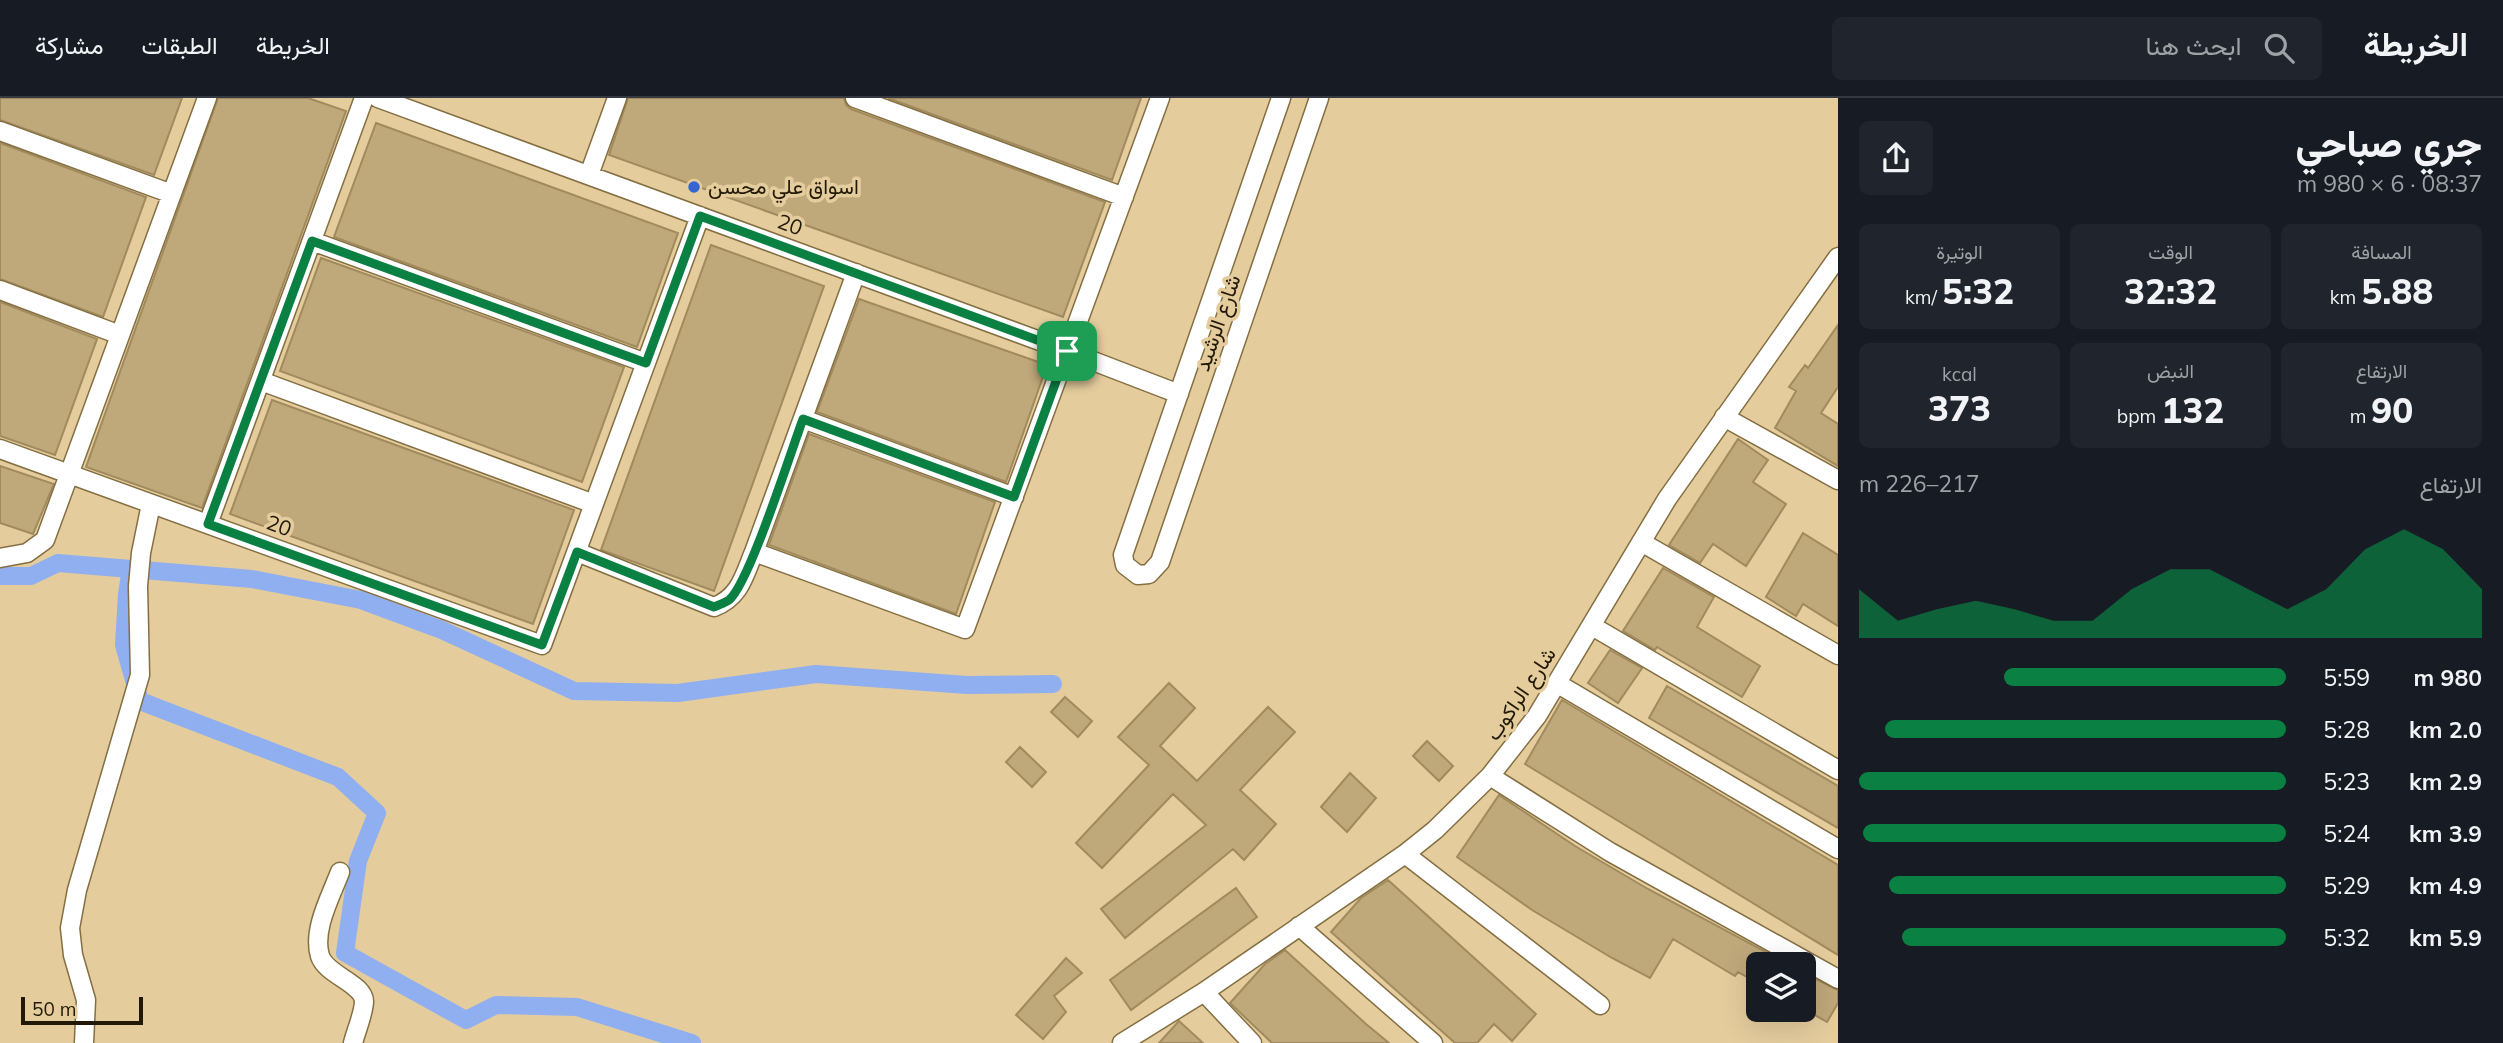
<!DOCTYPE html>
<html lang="ar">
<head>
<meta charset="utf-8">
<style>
  :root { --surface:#171b24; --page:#20242c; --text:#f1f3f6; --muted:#9ea1a6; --line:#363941; --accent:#0b8043 }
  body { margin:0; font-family:Mulish,Vazirmatn,sans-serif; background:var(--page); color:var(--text); direction:rtl; height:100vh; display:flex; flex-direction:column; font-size:26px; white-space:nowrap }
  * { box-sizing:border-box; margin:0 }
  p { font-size:23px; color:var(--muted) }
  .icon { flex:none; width:38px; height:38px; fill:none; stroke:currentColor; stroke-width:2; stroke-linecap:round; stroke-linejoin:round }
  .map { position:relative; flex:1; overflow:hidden; direction:ltr }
  .drawer { display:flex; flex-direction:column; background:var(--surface); width:665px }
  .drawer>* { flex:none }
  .buttons { position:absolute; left:1746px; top:854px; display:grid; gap:14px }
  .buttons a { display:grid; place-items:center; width:70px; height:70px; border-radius:10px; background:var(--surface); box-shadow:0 7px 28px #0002; font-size:35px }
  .scale { position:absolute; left:21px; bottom:18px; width:122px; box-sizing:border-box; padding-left:7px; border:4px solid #211906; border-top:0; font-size:19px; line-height:24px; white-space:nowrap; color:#211906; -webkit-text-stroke:5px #e4cc9d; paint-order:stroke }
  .pin { position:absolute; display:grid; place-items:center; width:60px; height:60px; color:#fff; margin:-30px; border-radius:14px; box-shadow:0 4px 10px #0006 }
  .round { display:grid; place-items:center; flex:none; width:74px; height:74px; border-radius:10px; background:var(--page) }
  .head { display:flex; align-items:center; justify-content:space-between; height:119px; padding:0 21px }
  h1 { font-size:38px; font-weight:800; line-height:52px }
  .stats { display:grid; grid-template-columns:repeat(3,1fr); gap:10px; height:119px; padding:7px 21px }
  .stats div { display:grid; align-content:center; border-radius:10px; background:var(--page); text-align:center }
  .stats b { font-size:35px; font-weight:800 }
  .stats small { font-size:19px; font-weight:400 }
  .stats p { font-size:19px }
  .chart { height:196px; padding:14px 21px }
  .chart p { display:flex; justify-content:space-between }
  .chart svg { width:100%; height:126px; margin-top:7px; fill:var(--accent); opacity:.7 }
  ul { padding:0 21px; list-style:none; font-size:23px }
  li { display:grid; grid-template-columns:112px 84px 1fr; align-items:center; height:52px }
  li i { height:18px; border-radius:9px; background:var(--accent) }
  header { display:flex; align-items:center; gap:42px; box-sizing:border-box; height:98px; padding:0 35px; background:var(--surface); border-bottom:2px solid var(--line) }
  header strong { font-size:33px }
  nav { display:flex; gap:38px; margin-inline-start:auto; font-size:24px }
  .search { width:490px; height:63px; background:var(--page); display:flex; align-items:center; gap:18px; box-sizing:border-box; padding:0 24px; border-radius:10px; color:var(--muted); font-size:26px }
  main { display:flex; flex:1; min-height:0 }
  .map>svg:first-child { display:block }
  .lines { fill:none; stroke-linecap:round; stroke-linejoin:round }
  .canal { stroke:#8faff0; stroke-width:18 }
  .building { fill:#bfa87a; stroke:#a18a5d; stroke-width:2 }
  .minor-casing { stroke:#846f42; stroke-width:21 }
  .minor { stroke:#fff; stroke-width:18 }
  .route-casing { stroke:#fff; stroke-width:14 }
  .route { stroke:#0b8043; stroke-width:9 }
  .poi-dot { fill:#3664d4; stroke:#e4cc9d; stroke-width:2.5 }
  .labels { text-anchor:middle; stroke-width:7; stroke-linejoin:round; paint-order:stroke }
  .poi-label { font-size:21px; fill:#211906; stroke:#e4cc9d; text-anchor:start }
  .street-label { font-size:21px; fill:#211906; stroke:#e4cc9d }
</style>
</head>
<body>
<header>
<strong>الخريطة</strong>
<div class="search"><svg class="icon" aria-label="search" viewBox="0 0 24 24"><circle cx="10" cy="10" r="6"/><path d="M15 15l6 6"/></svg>ابحث هنا</div>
<nav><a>الخريطة</a><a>الطبقات</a><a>مشاركة</a></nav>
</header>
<main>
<section class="drawer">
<div class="head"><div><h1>جري صباحي</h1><p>08:37 · 6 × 980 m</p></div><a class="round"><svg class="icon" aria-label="share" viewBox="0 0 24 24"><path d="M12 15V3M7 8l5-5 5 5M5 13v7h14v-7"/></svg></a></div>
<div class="stats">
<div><p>المسافة</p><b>5.88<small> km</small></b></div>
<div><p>الوقت</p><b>32:32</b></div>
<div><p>الوتيرة</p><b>5:32<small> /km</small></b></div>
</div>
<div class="stats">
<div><p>الارتفاع</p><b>90<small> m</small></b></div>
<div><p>النبض</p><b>132<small> bpm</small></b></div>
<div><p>kcal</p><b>373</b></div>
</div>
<div class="chart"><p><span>الارتفاع</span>217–226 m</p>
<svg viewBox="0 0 160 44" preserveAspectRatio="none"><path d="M0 44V27L10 38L20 34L30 31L40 34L50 38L60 38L70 27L80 20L90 20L100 27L110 34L120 27L130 13L140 6L150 13L160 27V44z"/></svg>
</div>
<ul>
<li><b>980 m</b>5:59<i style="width:66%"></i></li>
<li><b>2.0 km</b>5:28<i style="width:94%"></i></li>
<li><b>2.9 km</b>5:23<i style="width:100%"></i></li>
<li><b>3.9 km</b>5:24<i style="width:99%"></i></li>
<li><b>4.9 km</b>5:29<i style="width:93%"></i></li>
<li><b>5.9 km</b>5:32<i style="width:90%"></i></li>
</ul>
</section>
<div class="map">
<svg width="1838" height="945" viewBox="0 0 1838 945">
  <rect width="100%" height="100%" fill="#e4cc9d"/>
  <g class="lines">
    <path class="canal" d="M131,471L127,496L124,547L140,603L338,679L377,715L358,763L345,855L466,922L496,907L577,909L692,945
      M0,478H31L58,465L252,481L361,502L442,532L574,593L678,595L816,576L967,587L1053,586"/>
  </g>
  <path class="building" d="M0,0H182L154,77L0,22Z
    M218,0H308L346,13L202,410L86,369Z
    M628,0H844L846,7L851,11L1105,104L1063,219L609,57Z
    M888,0H1141L1112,82Z
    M376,25L678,135L637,249L334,139Z
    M0,45L146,99L103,219L0,181Z
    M711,147L824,188L714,493L601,452Z
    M321,160L624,269L582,384L280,273Z
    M859,201L1047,267L1006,384L817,314Z
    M0,204L97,241L55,357L0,338Z
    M1838,227V289L1821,315L1838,326V368L1775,330L1796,293L1789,289L1805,267L1808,270Z
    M272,302L574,412L533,526L230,416Z
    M809,336L995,404L956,516L769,447Z
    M1738,341L1768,362L1753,384L1786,406L1746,468L1713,446L1700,465L1669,447Z
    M0,368L54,386L33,436L0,425Z
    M1803,435L1838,457V528L1803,506L1796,518L1766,499Z
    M1663,470L1714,499L1697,529L1760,568L1742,599L1657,549L1655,552L1623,533Z
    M1610,552L1642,570L1618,605L1588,585Z
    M1169,585L1195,610L1160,648L1197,683L1268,609L1295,634L1240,692L1276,726L1244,762L1233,751L1125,840L1101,811L1206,727L1173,696L1102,770L1076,745L1149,667L1118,639Z
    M1667,588L1838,688V730L1649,620Z
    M1065,599L1092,623L1078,639L1051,614Z
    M1562,602L1838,767V857L1525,666Z
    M1427,643L1453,668L1439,683L1413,658Z
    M1020,649L1046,674L1032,689L1006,664Z
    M1350,675L1376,700L1347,734L1321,709Z
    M1499,697L1575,748L1648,791L1788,866H1759V886L1738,874L1735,878L1673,841L1650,880L1612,860L1532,812L1457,759Z
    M1388,782L1536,916L1512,943L1494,926L1477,945H1455L1331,834L1361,800Z
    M1236,790L1257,819L1131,912L1110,882Z
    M1285,852L1366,926L1389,945H1272L1230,905L1265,866Z
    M1066,860L1082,875L1054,898L1066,914L1043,941L1016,917Z
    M1804,875L1838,892V905L1827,924L1804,911Z
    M1179,923L1203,945H1159Z"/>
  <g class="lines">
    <g class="minor-casing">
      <path id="minor" d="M378,0L1067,253L1179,296
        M855,0L1124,99
        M1281,0L1123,457L1125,467L1138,477L1149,476L1160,464L1319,0
        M0,33L172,96
        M589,77L617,0
        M312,143L646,265
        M0,192L120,237
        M261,283L594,406
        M1724,319L1838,382
        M803,321L1014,399
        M0,351L542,547L700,118
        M208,426L364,0
        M1641,444L1838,557
        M577,454L714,509C740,499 744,478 754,454L856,175
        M754,454L965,531L1160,0
        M0,460L27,455L45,442L207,0
        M1592,528L1838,672
        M1558,586L1838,751
        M1490,678L1610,754L1838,881
        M1405,756L1600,907
        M340,774C331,798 312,832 320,858C326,877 363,885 364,903C364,915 356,933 353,945
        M1299,828L1433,945
        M1204,894L1252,945
        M84,945L86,902L73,857L70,830L77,792L140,577L138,488L141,455L151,406
        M1122,945L1204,894L1405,756L1435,732L1490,678L1537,618L1667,401L1838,159"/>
    </g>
    <use href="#minor" class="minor"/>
  </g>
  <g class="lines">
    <g class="route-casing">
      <path id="route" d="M700,118L1067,253L1014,399L803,321C791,353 749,486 729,502C725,505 718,507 714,509L577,454L542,547L208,426L312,143L646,265Z"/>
    </g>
    <use href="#route" class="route"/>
  </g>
  <circle class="poi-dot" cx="694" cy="89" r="7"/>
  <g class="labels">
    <g class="poi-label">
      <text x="708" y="96">اسواق علي محسن</text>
    </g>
    <g class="street-label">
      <text transform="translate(790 127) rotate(20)" y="7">20</text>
      <text transform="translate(1218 225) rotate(-71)" y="7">شارع الرشيد</text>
      <text transform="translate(279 428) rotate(20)" y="7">20</text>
      <text transform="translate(1521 596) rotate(-56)" y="7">شارع الراكوب</text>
    </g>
  </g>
</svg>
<div class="buttons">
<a><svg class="icon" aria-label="layers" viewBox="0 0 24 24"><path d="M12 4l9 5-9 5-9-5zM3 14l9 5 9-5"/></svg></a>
</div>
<div class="scale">50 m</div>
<div class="pin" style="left:1067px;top:253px;background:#1e9e55"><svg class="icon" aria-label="arrive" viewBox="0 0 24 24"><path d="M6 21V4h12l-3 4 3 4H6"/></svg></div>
</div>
</main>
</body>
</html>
